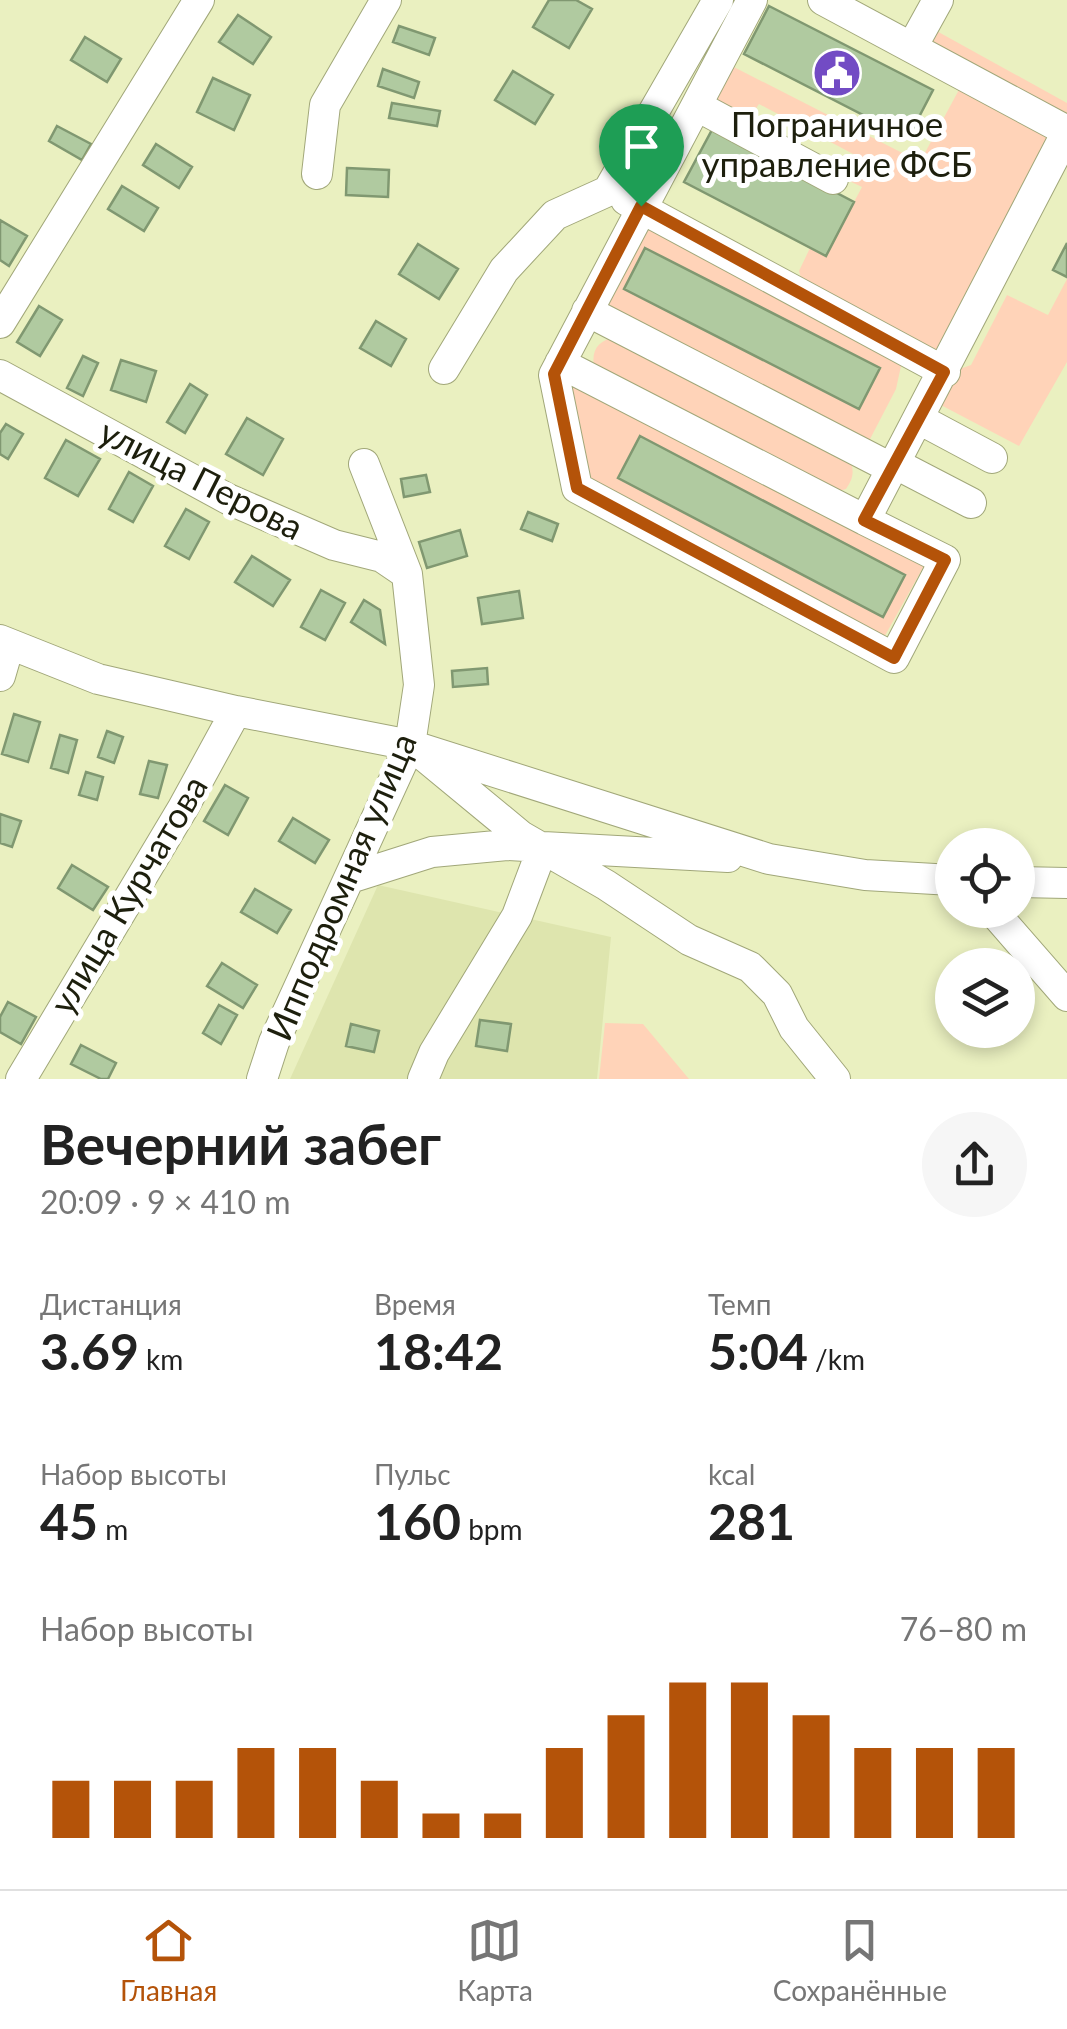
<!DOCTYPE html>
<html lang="ru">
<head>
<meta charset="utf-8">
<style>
  :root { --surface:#fff; --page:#f6f6f6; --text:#222; --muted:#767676; --line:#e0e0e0; --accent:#b45309 }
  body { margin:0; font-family:Lato,sans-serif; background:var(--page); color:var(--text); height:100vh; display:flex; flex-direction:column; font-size:38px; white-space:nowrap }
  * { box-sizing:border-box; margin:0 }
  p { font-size:32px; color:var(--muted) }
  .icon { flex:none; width:55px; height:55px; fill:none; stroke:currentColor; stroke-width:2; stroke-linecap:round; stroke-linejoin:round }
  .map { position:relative; height:1079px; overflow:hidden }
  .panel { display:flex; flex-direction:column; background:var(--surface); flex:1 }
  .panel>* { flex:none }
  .tools { position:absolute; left:935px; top:828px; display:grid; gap:20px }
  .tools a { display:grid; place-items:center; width:100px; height:100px; border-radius:50%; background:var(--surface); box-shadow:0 5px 15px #0003; font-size:50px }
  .pin { position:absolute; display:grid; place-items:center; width:85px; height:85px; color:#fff; margin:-102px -42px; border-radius:50% 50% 50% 0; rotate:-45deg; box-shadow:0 0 10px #0007 }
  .pin .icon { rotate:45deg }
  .round { display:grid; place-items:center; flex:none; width:105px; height:105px; border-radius:52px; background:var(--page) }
  .overview { display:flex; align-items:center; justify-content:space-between; height:170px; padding:0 40px }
  h1 { font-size:55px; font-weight:700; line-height:75px }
  .stats { display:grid; grid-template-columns:repeat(3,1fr); gap:15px; height:170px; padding:10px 40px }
  .stats div { display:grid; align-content:center }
  .stats b { font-size:50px; font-weight:700 }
  .stats small { font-size:28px; font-weight:400 }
  .stats p { font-size:28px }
  .chart { height:280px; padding:20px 40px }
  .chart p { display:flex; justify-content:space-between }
  .chart svg { width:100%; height:180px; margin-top:10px; stroke:var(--accent); stroke-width:6 }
  .menu { display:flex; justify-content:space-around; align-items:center; height:140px; border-top:2px solid var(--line); background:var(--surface); font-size:28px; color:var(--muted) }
  .menu a { display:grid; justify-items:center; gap:5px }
  .menu .selected { color:var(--accent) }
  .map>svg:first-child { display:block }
  .built { fill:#dee5ae }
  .green { fill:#ffd3b8 }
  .building { fill:#b0caa0; stroke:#809871; stroke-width:2.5 }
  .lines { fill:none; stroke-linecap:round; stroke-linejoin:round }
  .minor-casing { stroke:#a1a779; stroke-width:32 }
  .minor { stroke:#fff; stroke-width:30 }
  .route-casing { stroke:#fff; stroke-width:20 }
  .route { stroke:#b45309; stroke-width:12 }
  .labels { text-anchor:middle; stroke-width:10; stroke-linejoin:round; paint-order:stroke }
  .poi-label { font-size:35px; fill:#1d1f0d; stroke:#fff }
  .street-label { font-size:35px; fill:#1d1f0d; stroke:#fff }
</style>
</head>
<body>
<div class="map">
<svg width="1067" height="1079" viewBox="0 0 1067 1079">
  <rect width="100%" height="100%" fill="#eaf0c0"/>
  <path class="built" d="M378,885L611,937L597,1079H290Z"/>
  <path class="green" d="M933,29L1067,103V121L926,45Z
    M728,64L920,162L961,86L1054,135L948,348L931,356L803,285L799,271L810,248L826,255L862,187L845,179L855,155L759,104L752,114L727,115L714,93Z
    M653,228L893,355L901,366L896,389L869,441L605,312L630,239Z
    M1067,279V362L1019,446L937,403L954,371L971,365L1007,295L1048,315Z
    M616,337L848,454C854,469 855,476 846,489L831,493L594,367C591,349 599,340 616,337Z
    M578,383L925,564L882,641L587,485L566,395Z
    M605,1023L643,1024L689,1079H599Z"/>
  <path class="building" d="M549,0H576L592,9L569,48L533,27Z
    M769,6L933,90L908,138L744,54Z
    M238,15L271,37L253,64L219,42Z
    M399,26L435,38L429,55L393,42Z
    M85,37L121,59L107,82L71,60Z
    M383,69L419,82L414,98L378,86Z
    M513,71L553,95L535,124L495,100Z
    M213,78L250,95L234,130L197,112Z
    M392,103L440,111L437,126L389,118Z
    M57,126L91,144L82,160L49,141Z
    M713,128L854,202L826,256L684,182Z
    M156,144L192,167L179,188L143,165Z
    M347,168L389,170L388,197L346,195Z
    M122,186L158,208L144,231L108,209Z
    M0,220L27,236L9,266L0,260Z
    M1067,243V277L1053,270Z
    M418,244L458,269L439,299L399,274Z
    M645,248L880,368L859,409L624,289Z
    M39,306L62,320L40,356L17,342Z
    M376,321L406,339L391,366L360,348Z
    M83,356L98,363L83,396L67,388Z
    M121,360L156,371L146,402L111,390Z
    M190,384L207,395L185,433L167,422Z
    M247,418L283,439L263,475L226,454Z
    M6,424L23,434L8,459L0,454V433Z
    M640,436L905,575L883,617L618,478Z
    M66,440L100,459L78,496L45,478Z
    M129,472L153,486L133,522L109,509Z
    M426,475L430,492L404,497L401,479Z
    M186,509L209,522L189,559L165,546Z
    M528,512L558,524L552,541L521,529Z
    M460,530L467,556L427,568L419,542Z
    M252,556L290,580L273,606L235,582Z
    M321,590L345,603L325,640L301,627Z
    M519,591L523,618L482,624L478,598Z
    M364,600L380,610L385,644L351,622Z
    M487,668L488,684L453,687L452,671Z
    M14,714L40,722L28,762L2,754Z
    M107,731L123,737L114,763L98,757Z
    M60,735L77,740L68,773L51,768Z
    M149,761L167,765L158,798L140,794Z
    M86,772L103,777L97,800L79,795Z
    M225,785L248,798L228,835L204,821Z
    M0,814L21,821L12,847L0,843Z
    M293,818L329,840L315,863L279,841Z
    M72,865L108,887L93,910L58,888Z
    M255,889L291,910L277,933L241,912Z
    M222,963L257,985L243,1008L207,986Z
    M8,1002L36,1017L21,1044L0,1032V1017Z
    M219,1005L237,1015L221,1044L203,1033Z
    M480,1020L511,1024L507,1051L476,1046Z
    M351,1024L379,1031L374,1052L346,1046Z
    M81,1045L116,1063L108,1079H101L71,1064Z"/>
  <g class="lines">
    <g class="minor-casing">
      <path id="minor" d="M752,0L554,375L577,488L894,658L945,560L865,520L1067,132
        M823,0L1067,131
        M912,47L938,0
        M697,106L833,179
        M317,174L325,105L386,0
        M626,200L945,372
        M587,311L891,468
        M0,323L199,0
        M560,363L865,520
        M444,369L504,270L555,215L608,191L718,0
        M0,375L228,499L334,545L382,557L407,574
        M919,419L992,458
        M894,463L971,503
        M0,640L98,679L236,711L410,745L769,859L865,875L952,880
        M0,676L9,645
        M424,756L521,836L606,885L689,940L750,967L777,994L794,1028L835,1079
        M350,878L432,852L507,845L543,847
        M1018,882L1067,883
        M992,910L1067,996
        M21,1079L183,808L236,711
        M262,1079L274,1042L410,745L419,685L407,574L364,464
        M423,1079L434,1053L517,916L543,847L728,857"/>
    </g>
    <use href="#minor" class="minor"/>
  </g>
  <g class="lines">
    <g class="route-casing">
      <path id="route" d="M641,206L944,372L864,520L945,560L894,658L577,488L554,374Z"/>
    </g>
    <use href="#route" class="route"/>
  </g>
  <defs>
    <g id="civic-disc" transform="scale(2.5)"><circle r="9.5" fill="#724bc4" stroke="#fff"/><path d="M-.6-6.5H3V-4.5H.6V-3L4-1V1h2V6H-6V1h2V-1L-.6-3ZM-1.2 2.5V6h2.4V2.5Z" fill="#fff"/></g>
  </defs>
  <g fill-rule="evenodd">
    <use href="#civic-disc" x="837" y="73"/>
  </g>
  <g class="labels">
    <g class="poi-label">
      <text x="837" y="137">Пограничное<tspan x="837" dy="40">управление ФСБ</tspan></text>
    </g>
    <g class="street-label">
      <text transform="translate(201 480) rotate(27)" y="12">улица Перова</text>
      <text transform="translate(342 887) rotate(-67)" y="12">Ипподромная улица</text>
      <text transform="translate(129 895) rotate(-59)" y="12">улица Курчатова</text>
    </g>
  </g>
</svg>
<div class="tools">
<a><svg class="icon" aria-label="locate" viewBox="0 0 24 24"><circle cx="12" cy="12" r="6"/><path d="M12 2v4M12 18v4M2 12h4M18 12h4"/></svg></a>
<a><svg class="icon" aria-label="layers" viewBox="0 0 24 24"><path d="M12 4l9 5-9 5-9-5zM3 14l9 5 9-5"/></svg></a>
</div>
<div class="pin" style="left:641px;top:206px;background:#1e9e55"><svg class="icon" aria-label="arrive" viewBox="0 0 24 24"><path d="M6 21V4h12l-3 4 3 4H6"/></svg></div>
</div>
<section class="panel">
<div class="overview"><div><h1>Вечерний забег</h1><p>20:09 · 9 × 410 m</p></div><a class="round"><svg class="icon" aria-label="share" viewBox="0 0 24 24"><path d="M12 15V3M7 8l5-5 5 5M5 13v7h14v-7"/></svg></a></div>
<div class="stats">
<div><p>Дистанция</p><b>3.69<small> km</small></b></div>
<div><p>Время</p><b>18:42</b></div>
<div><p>Темп</p><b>5:04<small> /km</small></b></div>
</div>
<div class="stats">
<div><p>Набор высоты</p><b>45<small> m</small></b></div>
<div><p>Пульс</p><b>160<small> bpm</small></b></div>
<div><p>kcal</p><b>281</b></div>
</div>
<div class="chart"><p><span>Набор высоты</span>76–80 m</p>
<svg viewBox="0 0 160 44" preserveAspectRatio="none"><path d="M5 44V30M15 44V30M25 44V30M35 44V22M45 44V22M55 44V30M65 44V38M75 44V38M85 44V22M95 44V14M105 44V6M115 44V6M125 44V14M135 44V22M145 44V22M155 44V22"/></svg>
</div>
</section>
<nav class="menu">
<a class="selected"><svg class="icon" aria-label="home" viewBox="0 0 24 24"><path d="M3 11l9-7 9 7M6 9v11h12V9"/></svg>Главная</a>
<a><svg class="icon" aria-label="map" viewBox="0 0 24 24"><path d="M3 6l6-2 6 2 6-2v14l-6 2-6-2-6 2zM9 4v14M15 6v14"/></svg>Карта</a>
<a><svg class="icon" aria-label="saved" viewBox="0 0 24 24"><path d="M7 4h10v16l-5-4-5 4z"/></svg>Сохранённые</a>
</nav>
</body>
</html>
